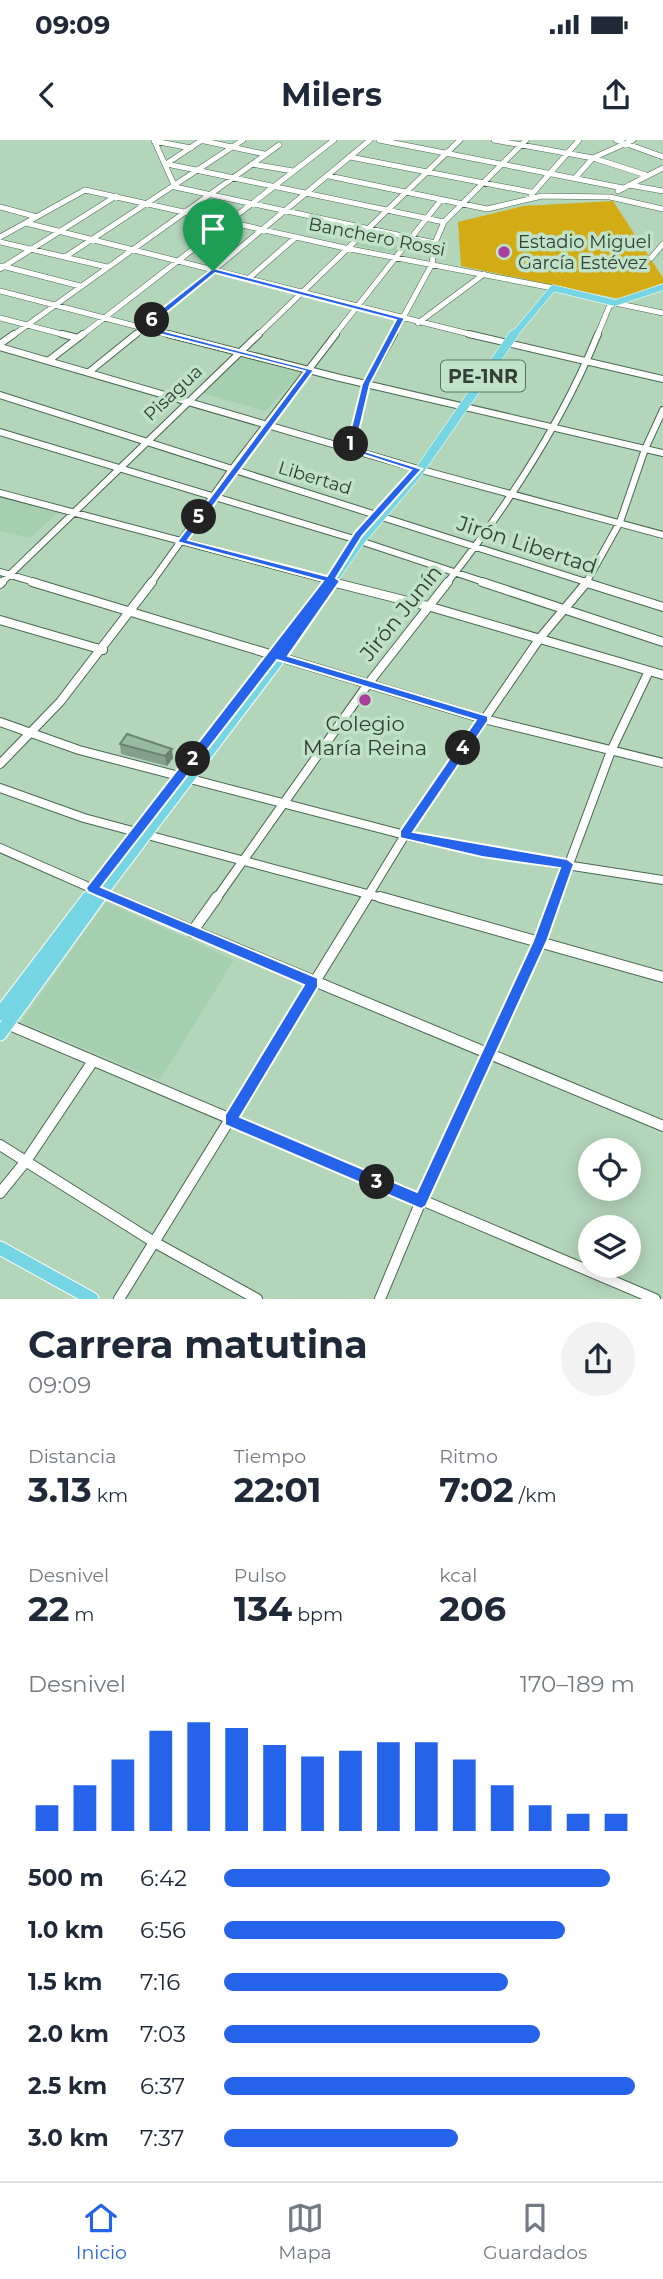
<!DOCTYPE html>
<html lang="es">
<head>
<meta charset="utf-8">
<style>
  :root { --surface:#fff; --page:#f2f2f3; --text:#1f2937; --muted:#747a83; --line:#e0e1e3; --accent:#2563eb }
  body { margin:0; font-family:Montserrat,sans-serif; background:var(--page); color:var(--text); height:100vh; display:flex; flex-direction:column; font-size:26px; white-space:nowrap }
  * { box-sizing:border-box; margin:0 }
  p { font-size:23px; color:var(--muted) }
  .icon { flex:none; width:38px; height:38px; fill:none; stroke:currentColor; stroke-width:2; stroke-linecap:round; stroke-linejoin:round }
  .map { position:relative; height:1159px; overflow:hidden }
  .details { display:flex; flex-direction:column; background:var(--surface); flex:1 }
  .details>* { flex:none }
  .fabs { position:absolute; left:578px; top:998px; display:grid; gap:14px }
  .fabs a { display:grid; place-items:center; width:63px; height:63px; border-radius:50%; background:var(--surface); box-shadow:0 4px 18px #0003; font-size:35px }
  .pin { position:absolute; display:grid; place-items:center; width:60px; height:60px; color:#fff; margin:-72px -30px; border-radius:50% 50% 50% 0; rotate:-45deg; box-shadow:0 0 7px #0007 }
  .pin .icon { rotate:45deg }
  .km { position:absolute; width:35px; height:35px; margin:-18px; border-radius:50%; background:#222; color:#fff; font-size:19px; line-height:35px; text-align:center }
  .round { display:grid; place-items:center; flex:none; width:74px; height:74px; border-radius:37px; background:var(--page) }
  .summary { display:flex; align-items:center; justify-content:space-between; height:119px; padding:0 28px }
  h1 { font-size:38px; font-weight:700; line-height:52px }
  .metrics { display:grid; grid-template-columns:repeat(3,1fr); gap:10px; height:119px; padding:7px 28px }
  .metrics div { display:grid; align-content:center }
  .metrics b { font-size:35px; font-weight:700 }
  .metrics small { font-size:19px; font-weight:400 }
  .metrics p { font-size:19px }
  .chart { height:196px; padding:14px 28px }
  .chart p { display:flex; justify-content:space-between }
  .chart svg { width:100%; height:126px; margin-top:7px; stroke:var(--accent); stroke-width:6 }
  ul { padding:0 28px; list-style:none; font-size:23px }
  li { display:grid; grid-template-columns:112px 84px 1fr; align-items:center; height:52px }
  li i { height:18px; border-radius:9px; background:var(--accent) }
  .status { display:flex; justify-content:space-between; align-items:center; height:49px; padding:0 35px; background:var(--surface); direction:ltr }
  .status svg { height:19px; fill:currentColor }
  header { display:flex; justify-content:space-between; align-items:center; height:91px; padding:0 28px; background:var(--surface); font-size:32px; font-weight:700 }
  .tab-bar { display:flex; justify-content:space-around; align-items:center; height:98px; border-top:2px solid var(--line); background:var(--surface); font-size:19px; color:var(--muted) }
  .tab-bar a { display:grid; justify-items:center; gap:4px }
  .tab-bar .on { color:var(--accent) }
  .map>svg:first-child { display:block }
  .built { fill:#a5cfae }
  .green { fill:#d3ab14 }
  .lines { fill:none; stroke-linecap:round; stroke-linejoin:round }
  .minor-far3-casing { stroke:#47674f; stroke-width:6 }
  .minor-far2-casing { stroke:#47674f; stroke-width:8 }
  .minor-far1-casing { stroke:#47674f; stroke-width:10 }
  .minor-casing { stroke:#47674f; stroke-width:12 }
  .major-far3-casing { stroke:#fff; stroke-width:7 }
  .major-far2-casing { stroke:#fff; stroke-width:10 }
  .major-far1-casing { stroke:#fff; stroke-width:12 }
  .major-casing { stroke:#fff; stroke-width:15 }
  .minor-far3 { stroke:#fff; stroke-width:5 }
  .minor-far2 { stroke:#fff; stroke-width:6 }
  .minor-far1 { stroke:#fff; stroke-width:8 }
  .minor { stroke:#fff; stroke-width:10 }
  .major-far3 { stroke:#75d5e3; stroke-width:6 }
  .major-far2 { stroke:#75d5e3; stroke-width:9 }
  .major-far1 { stroke:#75d5e3; stroke-width:10 }
  .major { stroke:#75d5e3; stroke-width:13 }
  .wall { fill:#83a18a }
  .shaded-wall { fill:#6a8370 }
  .building { fill:#98bba0; stroke:#6a8370; stroke-width:2 }
  .route { fill:#2563eb; stroke:#fff; stroke-width:2; fill-rule:evenodd }
  .poi-dot { fill:#a93e9f; stroke:#c0e3c7; stroke-width:2.5 }
  .labels { text-anchor:middle; stroke-width:7; stroke-linejoin:round; paint-order:stroke }
  .far-street-label { font-size:18px; fill:#313f34; stroke:#c0e3c7 }
  .far-poi-label { font-size:18px; fill:#313f34; stroke:#c0e3c7; text-anchor:start }
  .shield { fill:#c0e3c7; stroke:#5c7060; stroke-width:2 }
  .shield-label { font-size:19px; font-weight:bold; fill:#313f34 }
  .street-label { font-size:21px; fill:#313f34; stroke:#c0e3c7 }
  .poi-label { font-size:21px; fill:#313f34; stroke:#c0e3c7 }
</style>
</head>
<body>
<div class="status"><b>09:09</b><svg viewBox="0 0 49 12"><path d="M0 12V9h3v3zM5 12V6h3v6zM10 12V3h3v9zM15 12V0h3v12zM26 1h20v11H26zM47 4h2v5h-2z"/></svg></div>
<header><svg class="icon" aria-label="back" viewBox="0 0 24 24"><path d="M15 5l-7 7 7 7"/></svg>Milers<svg class="icon" aria-label="share" viewBox="0 0 24 24"><path d="M12 15V3M7 8l5-5 5 5M5 13v7h14v-7"/></svg></header>
<div class="map">
<svg width="663" height="1159" viewBox="0 0 663 1159">
  <rect width="100%" height="100%" fill="#b3d6bb"/>
  <path class="built" d="M371,90L407,98L396,113L354,105Z
    M243,213L305,229L266,271L202,253Z
    M0,354L59,372L30,398L0,391Z
    M106,762L234,820L160,940L21,882Z"/>
  <path class="green" d="M613,61L663,138V143L620,159L461,126L458,82L523,66Z"/>
  <g class="lines">
    <g class="minor-far3-casing">
      <path id="minor-far3" d="M154,0L175,47
        M200,0L264,14
        M379,0L623,48
        M494,0L593,18L646,35
        M616,0L663,17
        M154,1L191,8
        M350,17L531,52
        M166,24L202,0
        M167,24L444,82
        M252,24L293,31
        M329,36L487,69L542,56L610,57L663,69
        M575,38L593,18L633,0
        M629,45L663,51
        M175,47L435,103
        M618,51L663,28
        M531,55L579,0
        M0,67L37,77
        M26,83L477,196
        M0,97L85,50L345,108L553,148
        M0,102L107,127
        M65,117L243,0
        M651,118L663,104
        M2,126L80,146
        M0,129L116,56
        M248,139L296,97
        M0,151L174,196
        M0,178L69,196
        M418,183L484,134
        M12,196L279,5
        M81,196L334,0
        M134,196L370,0
        M257,196L460,0
        M334,196L441,60
        M393,196L432,124L435,103L444,82L526,0
        M597,196L609,167L615,163L663,173"/>
    </g>
    <g class="minor-far2-casing">
      <path id="minor-far2" d="M62,194L78,198
        M168,194L340,238L663,313
        M469,194L663,239
        M0,204L14,194
        M0,207L418,329L663,395
        M48,221L83,194
        M89,232L136,194
        M0,255L589,443
        M0,292L354,399L487,443
        M350,309L366,244L394,194
        M0,353L339,443
        M0,432L38,443
        M1,443L259,194
        M151,443L236,324L336,194
        M447,443C506,368 562,283 598,194
        M586,443L620,382L645,309L663,270"/>
    </g>
    <g class="minor-far1-casing">
      <path id="minor-far1" d="M32,442L484,579L663,623
        M332,442L431,467L663,535
        M482,442L663,502
        M584,442L663,467
        M0,444L2,442
        M0,480L103,510
        M0,582L79,610L405,695L482,712L663,740
        M0,624L60,562L152,442
        M0,648L84,678L386,759
        M0,708L116,759
        M216,759L368,544L448,442
        M366,759L405,695L540,498L587,442
        M556,759L611,611L649,531"/>
    </g>
    <g class="minor-casing">
      <path id="minor" d="M112,757L663,986
        M380,757L663,837
        M192,792L217,757
        M0,881L655,1159
        M0,1005L154,1102L257,1159
        M0,1053L26,1021L93,921
        M119,1159L367,757
        M380,1159L421,1061L540,801L556,757"/>
    </g>
    <g class="major-far3-casing">
      <path id="major-far3" d="M513,196L553,148L615,163L663,147"/>
    </g>
    <g class="major-far2-casing">
      <path id="major-far2" d="M331,443L360,401L417,334L514,194"/>
    </g>
    <g class="major-far1-casing">
      <path id="major-far1" d="M88,759L224,580
        M98,759L285,512L333,442"/>
    </g>
    <g class="major-casing">
      <path id="major" d="M0,874L89,757
        M0,894L99,757
        M0,1108L92,1159"/>
    </g>
    <use href="#minor-far3" class="minor-far3"/>
    <use href="#minor-far2" class="minor-far2"/>
    <use href="#minor-far1" class="minor-far1"/>
    <use href="#minor" class="minor"/>
    <use href="#major-far3" class="major-far3"/>
    <use href="#major-far2" class="major-far2"/>
    <use href="#major-far1" class="major-far1"/>
    <use href="#major" class="major"/>
  </g>
  <path class="wall" d="M120,604L173,618L167,626L121,614Z"/>
  <path class="shaded-wall" d="M172,609L173,618L167,626L165,616Z"/>
  <path class="building" d="M127,594L172,609L165,616L120,604Z"/>
  <path class="route" d="M213,128L405,178L370,244L355,308L422,329L362,396L336,438L340,441L288,516L488,576V581L413,692L567,719L574,724L547,801L426,1066L421,1069L225,985V975L304,845L88,752L86,748L323,441L177,402L305,231L140,189V186ZM215,133L396,180L362,244L346,309L411,330L355,392L327,436L188,400L314,230L149,187ZM277,520L476,580L400,691V698L482,717L560,728L533,801L417,1052L240,977L318,847V838L101,747Z"/>
  <g class="poi-dot">
    <circle cx="504" cy="112" r="7"/>
    <circle cx="365" cy="560" r="7"/>
  </g>
  <g class="labels">
    <g class="far-street-label">
      <text transform="translate(377 97) rotate(11)" y="6">Banchero Rossi</text>
      <text transform="translate(173 253) rotate(-43)" y="6">Pisagua</text>
      <text transform="translate(315 338) rotate(17)" y="6">Libertad</text>
    </g>
    <g class="far-poi-label">
      <text x="518" y="108">Estadio Miguel<tspan x="518" dy="21">García Estévez</tspan></text>
    </g>
    <rect class="shield" x="441" y="220.5" width="84" height="31" rx="5"/>
    <g class="shield-label">
      <text x="483" y="243">PE-1NR</text>
    </g>
    <g class="street-label">
      <text transform="translate(527 405) rotate(18)" y="7">Jirón Libertad</text>
      <text transform="translate(401 473) rotate(-51)" y="7">Jirón Junín</text>
    </g>
    <g class="poi-label">
      <text x="365" y="591">Colegio<tspan x="365" dy="24">María Reina</tspan></text>
    </g>
  </g>
</svg>
<div class="fabs">
<a><svg class="icon" aria-label="locate" viewBox="0 0 24 24"><circle cx="12" cy="12" r="6"/><path d="M12 2v4M12 18v4M2 12h4M18 12h4"/></svg></a>
<a><svg class="icon" aria-label="layers" viewBox="0 0 24 24"><path d="M12 4l9 5-9 5-9-5zM3 14l9 5 9-5"/></svg></a>
</div>
<div class="pin" style="left:213px;top:131px;background:#1e9e55"><svg class="icon" aria-label="arrive" viewBox="0 0 24 24"><path d="M6 21V4h12l-3 4 3 4H6"/></svg></div>
<b class="km" style="left:351px;top:304px">1</b>
<b class="km" style="left:193px;top:619px">2</b>
<b class="km" style="left:377px;top:1042px">3</b>
<b class="km" style="left:463px;top:608px">4</b>
<b class="km" style="left:199px;top:377px">5</b>
<b class="km" style="left:152px;top:180px">6</b>
</div>
<section class="details">
<div class="summary"><div><h1>Carrera matutina</h1><p>09:09</p></div><a class="round"><svg class="icon" aria-label="share" viewBox="0 0 24 24"><path d="M12 15V3M7 8l5-5 5 5M5 13v7h14v-7"/></svg></a></div>
<div class="metrics">
<div><p>Distancia</p><b>3.13<small> km</small></b></div>
<div><p>Tiempo</p><b>22:01</b></div>
<div><p>Ritmo</p><b>7:02<small> /km</small></b></div>
</div>
<div class="metrics">
<div><p>Desnivel</p><b>22<small> m</small></b></div>
<div><p>Pulso</p><b>134<small> bpm</small></b></div>
<div><p>kcal</p><b>206</b></div>
</div>
<div class="chart"><p><span>Desnivel</span>170–189 m</p>
<svg viewBox="0 0 160 44" preserveAspectRatio="none"><path d="M5 44V35M15 44V28M25 44V19M35 44V9M45 44V6M55 44V8M65 44V14M75 44V18M85 44V16M95 44V13M105 44V13M115 44V19M125 44V28M135 44V35M145 44V38M155 44V38"/></svg>
</div>
<ul>
<li><b>500 m</b>6:42<i style="width:94%"></i></li>
<li><b>1.0 km</b>6:56<i style="width:83%"></i></li>
<li><b>1.5 km</b>7:16<i style="width:69%"></i></li>
<li><b>2.0 km</b>7:03<i style="width:77%"></i></li>
<li><b>2.5 km</b>6:37<i style="width:100%"></i></li>
<li><b>3.0 km</b>7:37<i style="width:57%"></i></li>
</ul>
</section>
<nav class="tab-bar">
<a class="on"><svg class="icon" aria-label="home" viewBox="0 0 24 24"><path d="M3 11l9-7 9 7M6 9v11h12V9"/></svg>Inicio</a>
<a><svg class="icon" aria-label="map" viewBox="0 0 24 24"><path d="M3 6l6-2 6 2 6-2v14l-6 2-6-2-6 2zM9 4v14M15 6v14"/></svg>Mapa</a>
<a><svg class="icon" aria-label="saved" viewBox="0 0 24 24"><path d="M7 4h10v16l-5-4-5 4z"/></svg>Guardados</a>
</nav>
</body>
</html>
